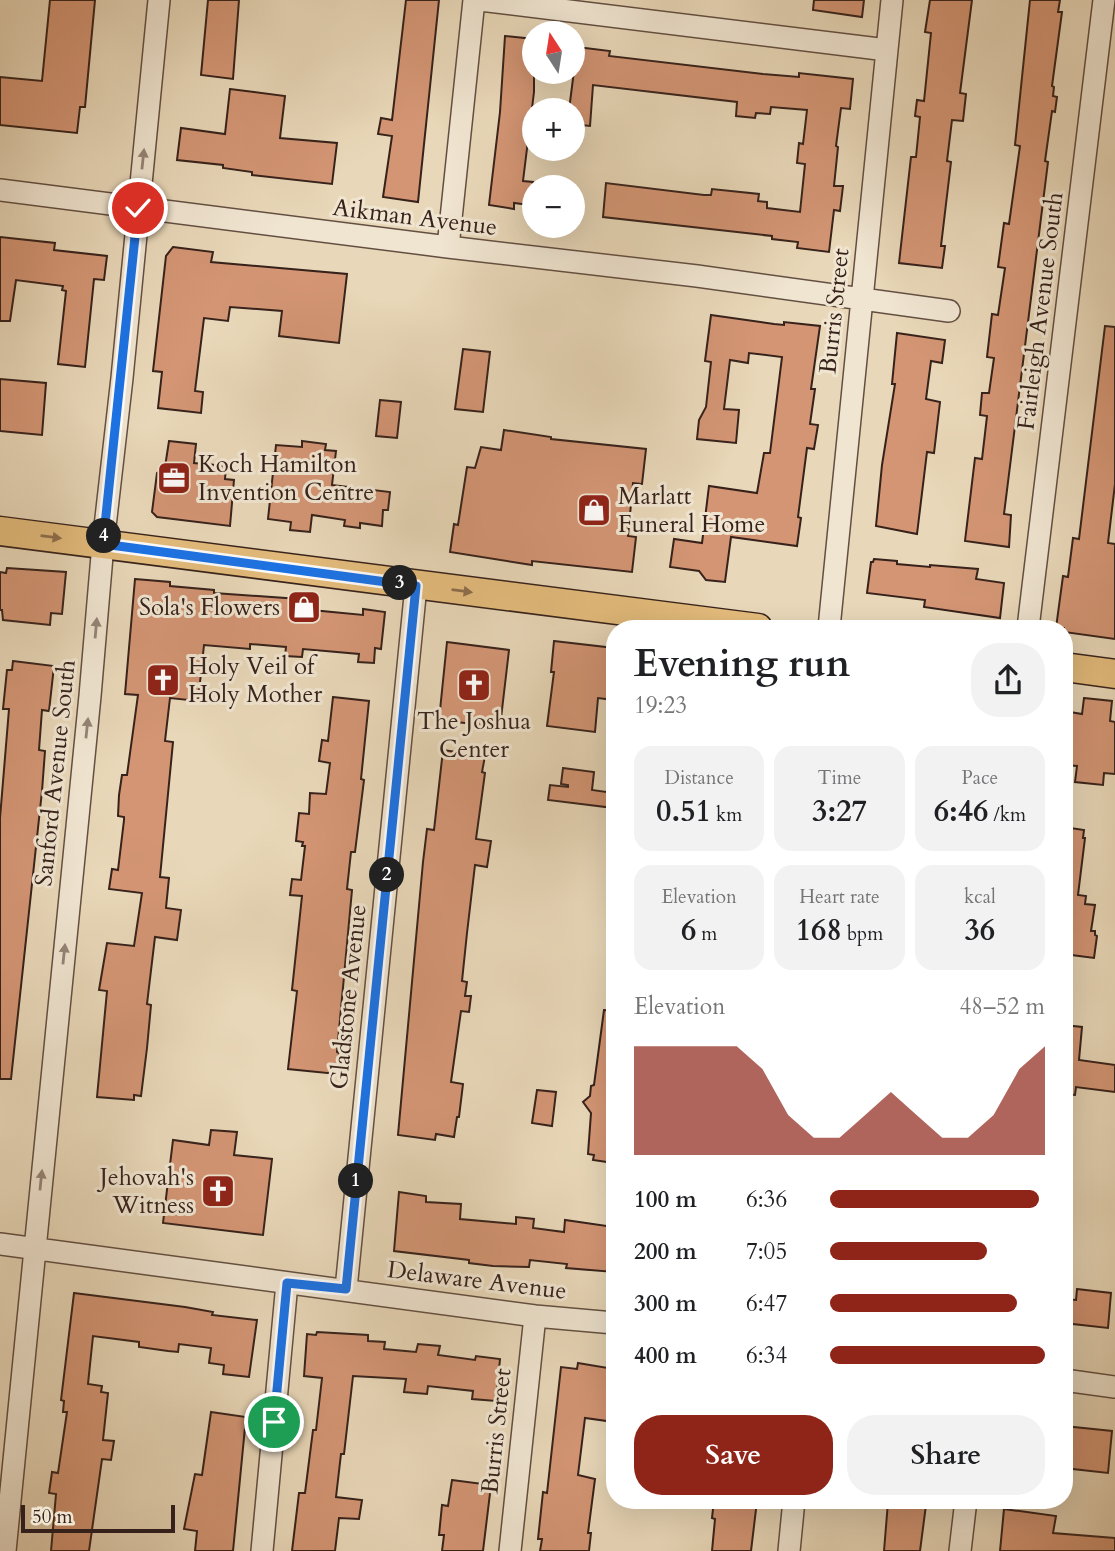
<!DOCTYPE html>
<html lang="en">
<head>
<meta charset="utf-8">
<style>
  :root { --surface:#fff; --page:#f2f2f2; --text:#202124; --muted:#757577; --accent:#8f2418 }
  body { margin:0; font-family:Cardo,serif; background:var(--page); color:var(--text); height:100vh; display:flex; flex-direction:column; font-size:26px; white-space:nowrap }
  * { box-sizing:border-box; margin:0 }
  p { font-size:23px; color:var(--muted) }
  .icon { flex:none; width:38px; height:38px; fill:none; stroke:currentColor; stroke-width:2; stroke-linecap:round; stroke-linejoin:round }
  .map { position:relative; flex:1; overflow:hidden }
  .panel { position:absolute; left:606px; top:620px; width:467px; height:889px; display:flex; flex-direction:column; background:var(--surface); border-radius:28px; box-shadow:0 7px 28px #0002 }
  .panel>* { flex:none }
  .needle { width:46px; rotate:348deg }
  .fabs { position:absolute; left:522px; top:21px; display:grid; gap:14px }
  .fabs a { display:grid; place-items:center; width:63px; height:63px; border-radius:50%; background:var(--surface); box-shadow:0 7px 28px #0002; font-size:35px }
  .scale { position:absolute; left:21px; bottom:18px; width:154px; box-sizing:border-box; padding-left:7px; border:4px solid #37221b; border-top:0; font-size:19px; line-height:24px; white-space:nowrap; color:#37221b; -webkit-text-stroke:5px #f0e5d1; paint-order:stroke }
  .pin { position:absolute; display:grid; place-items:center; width:60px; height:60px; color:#fff; margin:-30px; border:4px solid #fff; border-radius:50%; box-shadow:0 2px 7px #0007 }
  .km { position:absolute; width:35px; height:35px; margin:-18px; border-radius:50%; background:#222; color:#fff; font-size:19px; line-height:35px; text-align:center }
  .round { display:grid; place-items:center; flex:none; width:74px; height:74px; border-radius:28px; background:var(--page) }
  .summary { display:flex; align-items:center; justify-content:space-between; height:119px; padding:0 28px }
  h1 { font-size:38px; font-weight:700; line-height:52px }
  .figures { display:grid; grid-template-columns:repeat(3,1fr); gap:10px; height:119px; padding:7px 28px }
  .figures div { display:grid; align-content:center; border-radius:18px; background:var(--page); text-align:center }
  .figures b { font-size:30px; font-weight:700 }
  .figures small { font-size:19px; font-weight:400 }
  .figures p { font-size:19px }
  .chart { height:196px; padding:14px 28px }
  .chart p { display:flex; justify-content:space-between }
  .chart svg { width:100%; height:126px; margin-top:7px; fill:var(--accent); opacity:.7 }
  .button { display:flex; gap:14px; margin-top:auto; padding:14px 28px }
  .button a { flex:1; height:80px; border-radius:28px; background:var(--accent); color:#fff; font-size:28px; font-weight:700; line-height:80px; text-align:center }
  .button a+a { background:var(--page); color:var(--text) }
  ul { padding:0 28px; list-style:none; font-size:23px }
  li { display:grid; grid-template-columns:112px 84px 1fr; align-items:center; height:52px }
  li i { height:18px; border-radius:9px; background:var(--accent) }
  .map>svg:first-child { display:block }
  .building { fill:#d39574; stroke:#37221b; stroke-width:2 }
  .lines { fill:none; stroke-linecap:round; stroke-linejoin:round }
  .minor-casing { stroke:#634f42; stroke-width:24 }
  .major-casing { stroke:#37221b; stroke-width:31 }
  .minor { stroke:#f0e5d1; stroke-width:21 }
  .major { stroke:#e4bc7c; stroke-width:28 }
  .oneway { fill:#948476 }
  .oneway2 { fill:#8e6f4c }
  .route-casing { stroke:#fff; stroke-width:14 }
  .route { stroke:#1a73e8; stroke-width:9 }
  .labels { text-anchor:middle; stroke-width:6; stroke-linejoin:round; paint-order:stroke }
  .street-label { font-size:24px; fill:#37221b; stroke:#f0e5d1 }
  .poi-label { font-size:24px; fill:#37221b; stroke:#f0e5d1; text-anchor:start }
</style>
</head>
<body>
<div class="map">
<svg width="1115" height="1551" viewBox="0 0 1115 1551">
  <rect width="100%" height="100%" fill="#e8d7b8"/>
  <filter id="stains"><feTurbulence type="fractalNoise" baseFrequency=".00286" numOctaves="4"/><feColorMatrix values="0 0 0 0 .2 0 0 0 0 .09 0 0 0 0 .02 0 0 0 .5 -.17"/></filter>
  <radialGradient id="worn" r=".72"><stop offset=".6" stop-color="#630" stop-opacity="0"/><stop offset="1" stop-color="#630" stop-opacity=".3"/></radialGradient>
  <path class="building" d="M50,0H95L85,107H80L77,133L0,125V77L42,81Z
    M208,0H239L233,79L201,75Z
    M406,0H439L418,202L383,197L392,136L378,134L381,118L392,120Z
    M814,0H864L862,17L813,10Z
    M930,0H972L960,93L966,94L963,121L952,120L947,161L951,162L941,246H945L942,268L899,263L911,157H916L920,117L915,116L917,100L924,101L931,33L925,32Z
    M1030,0H1060L1058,12H1062L1052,86L1054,87L1053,96L1057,97L1055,112L1052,111L1045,161L1048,162L1004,514L1011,515L1009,547L965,541L975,458L982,459L987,416L980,415L982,393H989L994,358L987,357L992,314L998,315L1005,268L998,267L1004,223L1009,224L1020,146L1015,145Z
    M505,36L534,39V92L523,181L533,182L529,205L514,203V209L489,205L500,112Z
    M577,47L610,51L609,56L763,74L799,77V73L853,79L850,109L841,108L836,146L838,147L834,186H843L840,211L834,210L829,252L797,248L798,242L772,239V236L603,217L606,183L704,195H711L712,189L759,194L758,201L767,202V208L800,212L805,164L797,163L799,143L803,144L807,110L771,107L770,114L756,113L755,118L736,116L737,102L593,85L590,126L572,124V110H569Z
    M230,89L285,96L280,138L337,143L332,184L252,175V172L223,168V165L177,160L181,128L225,134Z
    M0,237L55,243L54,250L107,256L104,280L94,279L85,367L58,364L66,291L62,290L63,286L16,280L10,321H0Z
    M173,247L213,252L211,262L347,274L339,343L279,336L282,311L230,307L228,321L204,318L195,391L203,392L201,413L158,408L162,372L153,371L166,256Z
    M711,315L774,324L784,325V322L820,326L811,389H815L810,424L818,425L814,449L807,448L798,517L801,518L797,546L731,537L725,582L706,580L699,571L670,567L674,539L702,543L709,486L757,493L764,453H770L782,357L749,353L748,363L730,360L724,409L739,410L736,443L697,439L699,420L706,407L711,362L705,361Z
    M1105,326L1115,327V484L1108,543L1115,544V639L1064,632V628H1056L1063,576L1068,577L1073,538L1079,539Z
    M897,333L945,340L942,363L931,361L926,399L940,402L934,453L927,452L917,534L876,526L882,465L895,384H892Z
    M463,349L490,352L483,412L455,409Z
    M0,379L46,383L42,435L0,431Z
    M380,400L401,402L397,438L376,436Z
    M504,430L551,437V439L646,449L642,484L633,483L628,536L636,537L632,572L532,561V565L450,552L454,524L458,525L467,467L475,468L481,447L501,450Z
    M169,441L196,444L194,463L226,466L225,479L234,480L230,526L157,517L152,512L157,473L165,467Z
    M302,441L326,444L325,450L336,451L332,485L390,492L388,510H383L382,526L360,523V528L344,526L345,520L312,515L310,532L290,530L291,522L268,519L276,445L302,447Z
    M874,559L897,561V564L930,567V565L978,569L976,579L1004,583L1000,618L924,607L925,600L867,593L871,562H873Z
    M7,568L66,572L62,614L51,613L50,625L3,620L2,610H0V572L6,573Z
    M135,579L170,582V586L214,590V593L313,600L312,610L363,615V609L385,612L381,649L375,648L374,663L358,662L359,654L303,649L302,657L285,656L286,647L250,644V649L204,645L198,701L170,698L165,741L173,742L160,877L169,878L166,908L181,910L177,940L155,937L147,1004L151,1005L147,1048L141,1096L134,1095V1100L97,1097L107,991L99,990L107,943L134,946L142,893L109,889L112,869L118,870L124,820V817L118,816L119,795L122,775H127L138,695L125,694Z
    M554,641L614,648V700L598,698L595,732L547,726L554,672H551Z
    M447,642L509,650L500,727L439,720Z
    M13,661L54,666L49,711L42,710L39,750L45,751L42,791L11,1079H0V818L9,709H3L7,670H12Z
    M333,697L369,701L361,779L364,780L355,852H351L347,889L352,890L337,1052L339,1053L337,1074L288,1069L297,991L292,990L302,896L290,895L292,879L301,880L305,846H302L303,842L296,841L299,813L309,814L310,793L326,794L330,763L319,761L322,740L328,741Z
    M1084,698L1112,701L1110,721L1115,722V774L1104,773L1103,785L1075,782L1077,766L1065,765L1067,749H1064V711L1082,714Z
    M443,750L485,756L482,772L485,773L476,839L491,841L487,867L475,865L467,933L462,981L467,982L465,996H471L469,1012L461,1011L451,1082L463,1084L459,1117H457L454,1137L436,1134L435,1140L398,1135L423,862L427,829L434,830Z
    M563,768L594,772L592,790L614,793V808L548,800L550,785L568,787V785L561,784Z
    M1064,827L1084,830L1083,838H1085L1078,895L1086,896L1085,904L1095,905L1091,931H1095V935L1097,936L1094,958L1064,954Z
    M604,1010L614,1011V1163L593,1160L594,1155L588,1154L591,1113L583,1102L590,1096L591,1086L594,1085Z
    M1064,1025L1082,1027L1079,1060L1115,1065V1092L1076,1087L1075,1095L1064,1094Z
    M537,1090L556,1092L552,1126L532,1123Z
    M211,1130L237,1132L234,1155L272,1159L263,1235L163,1223L173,1140L209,1145Z
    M399,1192L426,1196V1202L461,1204L460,1219L516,1224V1217L534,1219L533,1228L564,1232L565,1220L614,1227V1272L566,1268L567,1264L530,1260L529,1267L493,1266L469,1263V1260L394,1251Z
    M1077,1289L1111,1293L1108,1328L1064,1323L1066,1299L1076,1300Z
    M74,1293L185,1307L213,1312L212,1315L257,1320L249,1377L223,1374L224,1365L209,1363L211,1348L179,1344L178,1352L168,1351L139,1347V1342L93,1336L88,1384L102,1386L101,1392L108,1393L103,1440L114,1441L111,1460L102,1459L89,1551H51L56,1494L49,1493L52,1472L58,1473L67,1412H63L64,1401L61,1400Z
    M317,1332L368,1335V1341L385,1342L384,1349L416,1352L418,1344L440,1346L438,1355L475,1360L476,1356L500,1359L496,1401L472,1399L473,1391L428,1386L427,1394L404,1392L406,1379L353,1376L344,1454H341L336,1497L362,1500L359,1519L339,1518L335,1551H292L299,1493H305L313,1430H316L322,1378L304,1376L307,1334L316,1335Z
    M578,1363L614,1369V1422L585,1418L578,1475L595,1479L588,1533H591L589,1551H540L542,1539H538L543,1492L547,1493L561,1367L577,1369Z
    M211,1412L246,1417L233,1551H195L197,1531L184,1529L195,1474L202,1475Z
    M1064,1426L1112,1431L1108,1473L1064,1468Z
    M452,1480L491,1485L483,1551H442L444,1535H439L442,1505L448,1506Z
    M714,1500L757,1501L751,1551H712L715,1519L712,1518Z
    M888,1502L926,1505L920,1551H884Z
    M1004,1509L1056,1516L1053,1533L1115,1538V1551H1000Z"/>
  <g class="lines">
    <g class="minor-casing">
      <path id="minor" d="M480,0L887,50
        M0,190L448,247L697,276L949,311
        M448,247L474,0
        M829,628L892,0
        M1028,628L1104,0
        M0,1244L535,1316L614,1323
        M346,1289L416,586
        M1064,1380L1115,1387
        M5,1551L90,696L103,544L122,378L159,0
        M262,1551L287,1283
        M510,1551L535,1316
        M789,1551L794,1500
        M960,1551L966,1500"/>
    </g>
    <g class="major-casing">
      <path id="major" d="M0,531L758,628
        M1064,667L1115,674"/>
    </g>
    <use href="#minor" class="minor"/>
    <use href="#major" class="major"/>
  </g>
  <defs><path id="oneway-solid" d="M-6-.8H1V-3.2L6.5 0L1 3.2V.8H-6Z" transform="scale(1.75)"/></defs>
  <g class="oneway">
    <use href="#oneway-solid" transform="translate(143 159) rotate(-84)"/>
    <use href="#oneway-solid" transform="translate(96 628) rotate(-85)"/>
    <use href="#oneway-solid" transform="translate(87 728) rotate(-84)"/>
    <use href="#oneway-solid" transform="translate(64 954) rotate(-84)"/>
    <use href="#oneway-solid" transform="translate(41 1180) rotate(-84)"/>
  </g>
  <g class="oneway2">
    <use href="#oneway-solid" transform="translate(51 537) rotate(7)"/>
    <use href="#oneway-solid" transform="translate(462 591) rotate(7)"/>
  </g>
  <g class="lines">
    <g class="route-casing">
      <path id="route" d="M138,208L103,544L416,586L346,1289L287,1283L274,1422"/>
    </g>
    <use href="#route" class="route"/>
  </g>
  <defs>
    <g id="office-square" transform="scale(1.75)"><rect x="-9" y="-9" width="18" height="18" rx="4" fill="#8f2418" stroke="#f0e5d1"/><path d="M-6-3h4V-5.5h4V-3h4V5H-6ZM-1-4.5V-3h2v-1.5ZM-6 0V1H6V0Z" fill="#fff"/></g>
    <g id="shop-square" transform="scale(1.75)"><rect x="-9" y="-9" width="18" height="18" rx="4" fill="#8f2418" stroke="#f0e5d1"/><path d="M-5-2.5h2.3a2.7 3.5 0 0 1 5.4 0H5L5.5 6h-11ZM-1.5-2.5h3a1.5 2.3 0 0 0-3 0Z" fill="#fff"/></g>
    <g id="church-square" transform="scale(1.75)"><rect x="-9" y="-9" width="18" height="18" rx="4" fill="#8f2418" stroke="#f0e5d1"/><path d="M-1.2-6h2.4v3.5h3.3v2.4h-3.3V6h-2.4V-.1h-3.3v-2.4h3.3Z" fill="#fff"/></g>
  </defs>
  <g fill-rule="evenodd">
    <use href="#office-square" x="174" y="478"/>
    <use href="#shop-square" x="594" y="510"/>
    <use href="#shop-square" x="304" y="607"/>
    <use href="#church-square" x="163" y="680"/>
    <use href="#church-square" x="474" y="685"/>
    <use href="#church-square" x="218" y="1191"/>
  </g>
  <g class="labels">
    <g class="street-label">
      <text transform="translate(415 217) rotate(7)" y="8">Aikman Avenue</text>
      <text transform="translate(834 311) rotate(-84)" y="8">Burris Street</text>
      <text transform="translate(1040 311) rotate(-83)" y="8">Fairleigh Avenue South</text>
      <text transform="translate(55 773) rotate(-84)" y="8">Sanford Avenue South</text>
      <text transform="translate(348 997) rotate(-84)" y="8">Gladstone Avenue</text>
      <text transform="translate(477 1280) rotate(7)" y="8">Delaware Avenue</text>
      <text transform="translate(496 1431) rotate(-84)" y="8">Burris Street</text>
    </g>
    <g class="poi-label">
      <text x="198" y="472">Koch Hamilton<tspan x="198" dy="28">Invention Centre</tspan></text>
      <text x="618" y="504">Marlatt<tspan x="618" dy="28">Funeral Home</tspan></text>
      <text x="280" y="615" text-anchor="end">Sola's Flowers</text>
      <text x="188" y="674">Holy Veil of<tspan x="188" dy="28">Holy Mother</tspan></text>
      <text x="474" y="729" text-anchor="middle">The Joshua<tspan x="474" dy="28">Center</tspan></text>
      <text x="194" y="1185" text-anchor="end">Jehovah's<tspan x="194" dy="28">Witness</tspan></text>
    </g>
  </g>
  <rect width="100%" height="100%" filter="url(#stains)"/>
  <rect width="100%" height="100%" fill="url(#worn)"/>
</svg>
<div class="fabs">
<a><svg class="needle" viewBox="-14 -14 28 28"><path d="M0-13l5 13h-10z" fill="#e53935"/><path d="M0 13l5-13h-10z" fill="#757577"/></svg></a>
<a>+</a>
<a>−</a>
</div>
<div class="scale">50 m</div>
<div class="pin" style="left:274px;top:1422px;background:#1e9e55"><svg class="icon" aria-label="arrive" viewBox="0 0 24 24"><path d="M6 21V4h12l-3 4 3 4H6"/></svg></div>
<div class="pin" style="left:138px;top:208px;background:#d93025"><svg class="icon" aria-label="check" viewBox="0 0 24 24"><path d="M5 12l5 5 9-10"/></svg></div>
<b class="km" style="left:356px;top:1181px">1</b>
<b class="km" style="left:387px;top:875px">2</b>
<b class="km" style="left:400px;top:583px">3</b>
<b class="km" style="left:104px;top:536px">4</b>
<section class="panel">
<div class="summary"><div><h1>Evening run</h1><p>19:23</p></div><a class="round"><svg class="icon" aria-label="share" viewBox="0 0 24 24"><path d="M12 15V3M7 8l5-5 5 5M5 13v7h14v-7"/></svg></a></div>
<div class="figures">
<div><p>Distance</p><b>0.51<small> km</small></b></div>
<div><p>Time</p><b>3:27</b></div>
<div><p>Pace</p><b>6:46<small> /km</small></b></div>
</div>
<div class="figures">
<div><p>Elevation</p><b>6<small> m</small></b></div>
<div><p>Heart rate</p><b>168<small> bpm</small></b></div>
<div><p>kcal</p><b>36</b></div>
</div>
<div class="chart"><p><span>Elevation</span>48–52 m</p>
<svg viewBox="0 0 160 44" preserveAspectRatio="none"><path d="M0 44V6L10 6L20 6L30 6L40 6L50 14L60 30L70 38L80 38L90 30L100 22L110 30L120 38L130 38L140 30L150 14L160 6V44z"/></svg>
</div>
<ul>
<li><b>100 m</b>6:36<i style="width:97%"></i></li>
<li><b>200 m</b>7:05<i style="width:73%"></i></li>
<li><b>300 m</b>6:47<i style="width:87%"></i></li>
<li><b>400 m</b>6:34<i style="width:100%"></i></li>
</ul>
<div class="button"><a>Save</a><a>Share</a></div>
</section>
</div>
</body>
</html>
